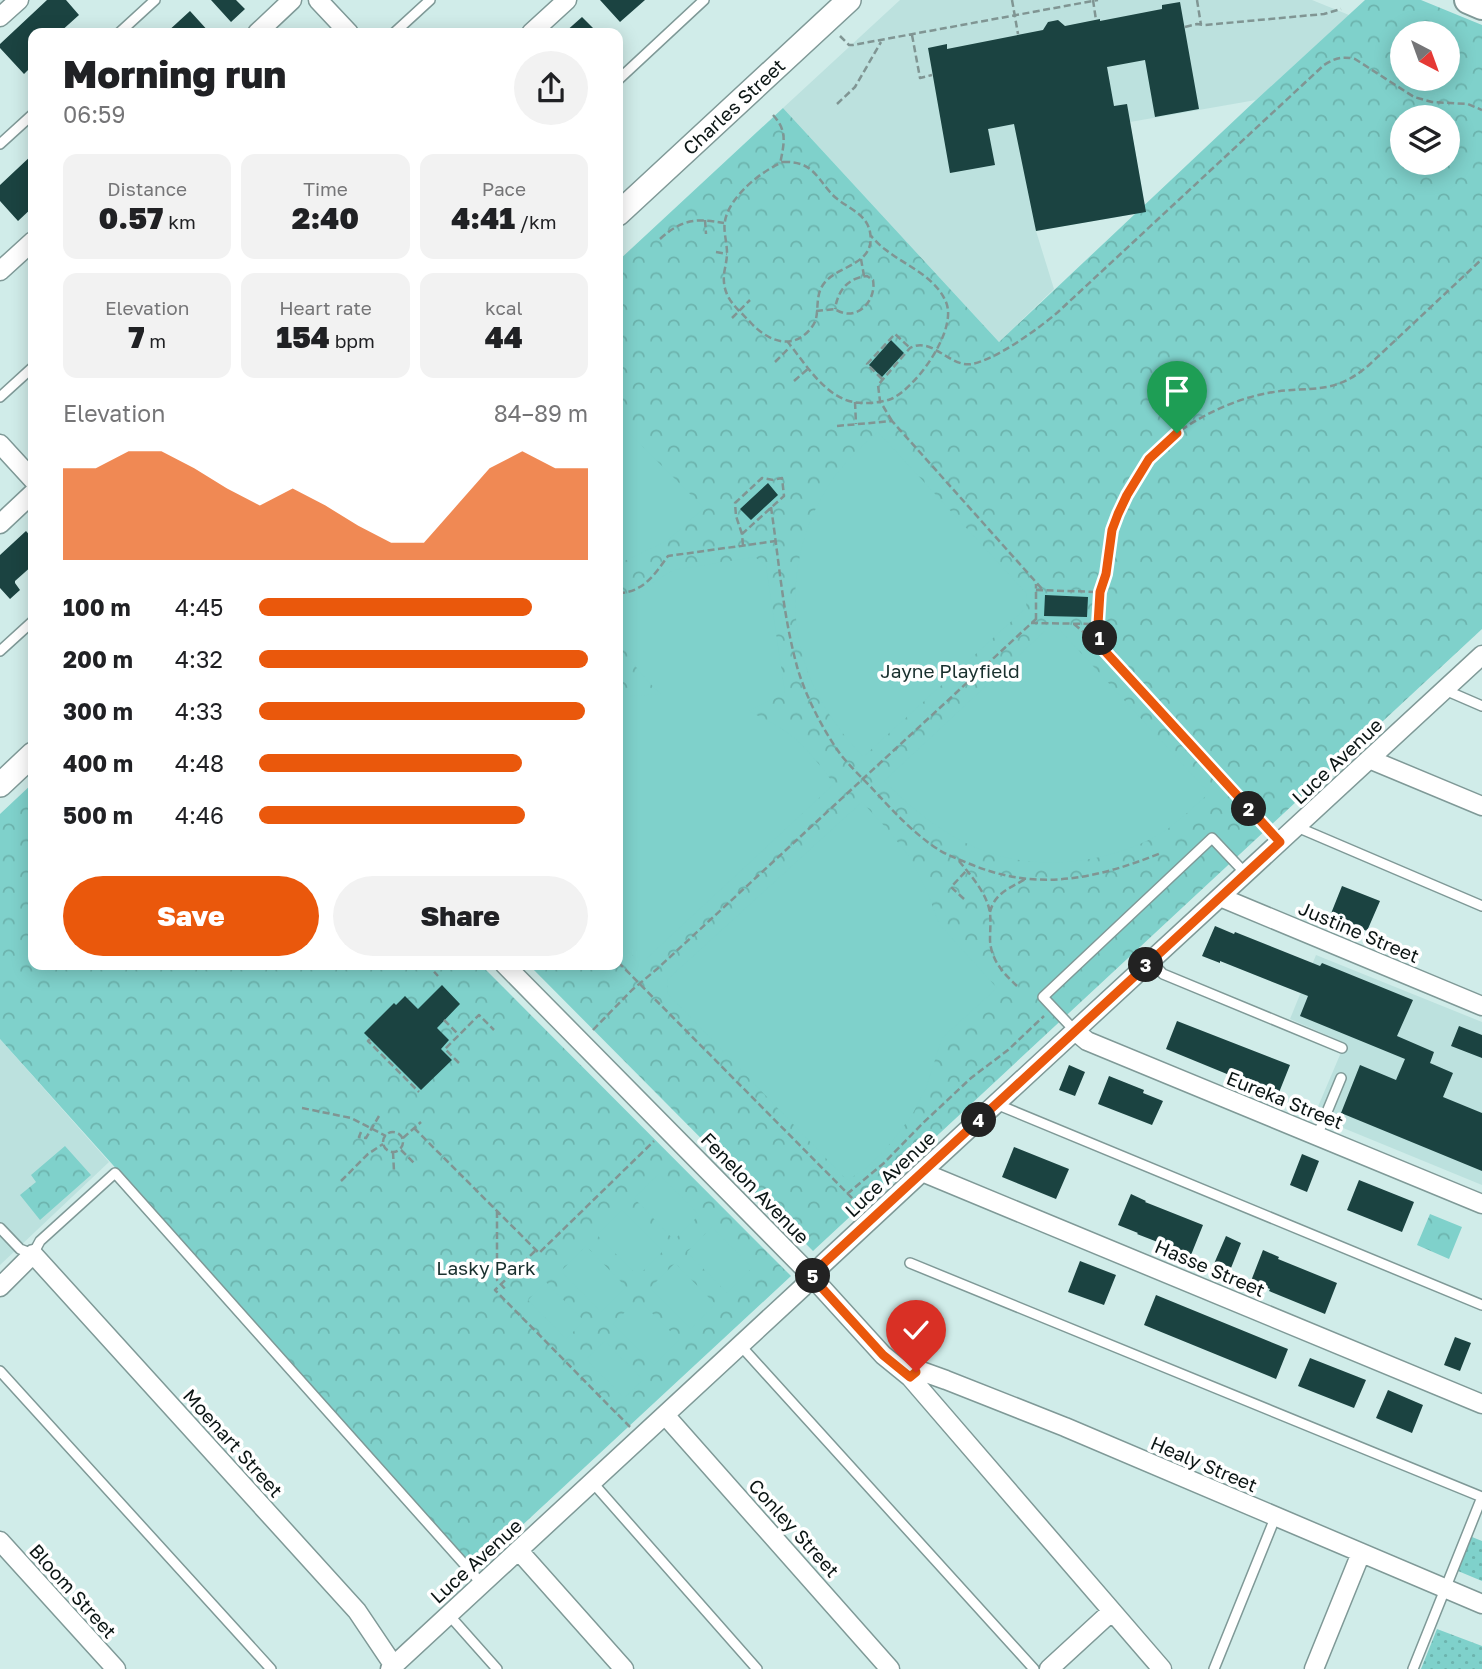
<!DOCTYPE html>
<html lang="en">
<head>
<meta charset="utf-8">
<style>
  :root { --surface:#fff; --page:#f2f2f2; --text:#202124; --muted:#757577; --accent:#ea580c }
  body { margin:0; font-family:"Golos Text",sans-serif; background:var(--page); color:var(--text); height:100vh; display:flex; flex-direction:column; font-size:26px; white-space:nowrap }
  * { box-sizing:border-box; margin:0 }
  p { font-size:23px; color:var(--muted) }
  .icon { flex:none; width:38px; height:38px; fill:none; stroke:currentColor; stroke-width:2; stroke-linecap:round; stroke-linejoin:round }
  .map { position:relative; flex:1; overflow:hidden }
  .drawer { position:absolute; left:28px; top:28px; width:595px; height:942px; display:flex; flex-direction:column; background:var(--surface); border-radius:14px; box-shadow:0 4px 18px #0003 }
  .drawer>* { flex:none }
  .needle { width:46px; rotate:139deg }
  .tools { position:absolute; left:1390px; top:21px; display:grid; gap:14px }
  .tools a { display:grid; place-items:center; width:70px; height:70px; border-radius:50%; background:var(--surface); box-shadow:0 4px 18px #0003; font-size:35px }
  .pin { position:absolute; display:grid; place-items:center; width:60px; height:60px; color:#fff; margin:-72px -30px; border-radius:50% 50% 50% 0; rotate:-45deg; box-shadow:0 0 7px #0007 }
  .pin .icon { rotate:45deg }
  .km { position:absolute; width:35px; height:35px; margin:-18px; border-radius:50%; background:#222; color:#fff; font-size:19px; line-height:35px; text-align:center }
  .round { display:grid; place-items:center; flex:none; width:74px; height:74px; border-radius:37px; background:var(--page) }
  .overview { display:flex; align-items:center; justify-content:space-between; height:119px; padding:0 35px }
  h1 { font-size:38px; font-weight:800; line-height:52px }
  .metrics { display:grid; grid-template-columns:repeat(3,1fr); gap:10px; height:119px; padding:7px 35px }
  .metrics div { display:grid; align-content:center; border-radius:14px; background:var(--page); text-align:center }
  .metrics b { font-size:30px; font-weight:800 }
  .metrics small { font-size:19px; font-weight:400 }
  .metrics p { font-size:19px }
  .chart { height:196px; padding:14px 35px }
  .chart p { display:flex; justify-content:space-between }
  .chart svg { width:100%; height:126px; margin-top:7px; fill:var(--accent); opacity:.7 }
  .cta { display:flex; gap:14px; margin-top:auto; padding:14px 35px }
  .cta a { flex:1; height:80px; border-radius:42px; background:var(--accent); color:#fff; font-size:28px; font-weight:800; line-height:80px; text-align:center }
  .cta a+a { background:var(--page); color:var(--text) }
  ul { padding:0 35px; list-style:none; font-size:23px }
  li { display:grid; grid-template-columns:112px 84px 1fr; align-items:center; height:52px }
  li i { height:18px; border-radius:9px; background:var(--accent) }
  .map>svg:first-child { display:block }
  .built { fill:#bce1de }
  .grass { fill:url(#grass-dots) }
  .park { fill:url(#park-crowns); fill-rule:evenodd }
  .pitch { fill:#7fd1cb }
  .building { fill:#1b4341 }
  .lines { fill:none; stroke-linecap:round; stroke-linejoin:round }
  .service-casing { stroke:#7f9997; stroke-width:12 }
  .minor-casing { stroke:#7f9997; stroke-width:21 }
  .tertiary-casing { stroke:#7f9997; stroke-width:26 }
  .secondary-casing { stroke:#7f9997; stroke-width:30 }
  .path { stroke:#809593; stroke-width:2.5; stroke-dasharray:7 3.5; stroke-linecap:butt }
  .service { stroke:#fff; stroke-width:9 }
  .minor { stroke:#fff; stroke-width:18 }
  .tertiary { stroke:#fff; stroke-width:23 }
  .secondary { stroke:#fff; stroke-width:26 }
  .route-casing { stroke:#fff; stroke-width:14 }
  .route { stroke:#ea580c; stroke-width:9 }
  .labels { text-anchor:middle; stroke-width:7; stroke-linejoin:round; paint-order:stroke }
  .street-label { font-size:19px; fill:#0b1514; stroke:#fff }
  .park-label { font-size:19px; fill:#19302e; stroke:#fff }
</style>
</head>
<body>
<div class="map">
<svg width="1482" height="1669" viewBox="0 0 1482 1669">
  <defs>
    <pattern id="grass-dots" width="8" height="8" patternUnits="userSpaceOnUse" patternTransform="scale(1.75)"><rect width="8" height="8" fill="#7fd1cb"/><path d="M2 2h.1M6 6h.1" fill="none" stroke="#6cb3ad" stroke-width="1.8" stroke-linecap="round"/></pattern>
    <pattern id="park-crowns" width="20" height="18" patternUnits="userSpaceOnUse" patternTransform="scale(1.75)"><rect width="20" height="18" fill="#7fd1cb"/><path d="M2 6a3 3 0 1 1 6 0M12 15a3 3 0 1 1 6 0" fill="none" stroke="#6cb3ad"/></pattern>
  </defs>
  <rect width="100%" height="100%" fill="#d0ece9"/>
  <path class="built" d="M900,0H1312L1349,15L1256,100L1130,122L1146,212L1036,231L1054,289L999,342L783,108Z
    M1316,955L1482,1022V1185L1314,1116L1345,1043L1290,1019Z
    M0,1039L109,1162L0,1265Z"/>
  <path class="grass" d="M1472,1537L1482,1541V1581L1458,1571Z
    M1437,1629L1482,1646V1669H1421Z"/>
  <path class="park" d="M1365,0H1421L1482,25V629L813,1251L528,964H618V261L783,108L999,342L1256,100ZM1402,33H1447V79H1402ZM1402,117H1447V163H1402Z
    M33,783V964H480L791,1276L475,1569L0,1039V814Z
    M65,1146L91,1175L40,1220L20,1195L36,1182L31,1175Z
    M1430,1214L1462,1227L1449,1259L1417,1245Z"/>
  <path class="pitch" d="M618,422L704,508L667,541L618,564Z
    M878,432L1027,594L1026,608L863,757C844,736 826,713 814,687C781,615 792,527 843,466C854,454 865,443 878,432Z
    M755,557L766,566L785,693L749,711C764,719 780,726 793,737C809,750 822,768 834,784L647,958H635L618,939V697L661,694C647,681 630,663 623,644C619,632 619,617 620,604L673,570Z
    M1046,630H1060L1209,793C1196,805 1183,817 1169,828C1146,844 1117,854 1090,859C1004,874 942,840 884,781Z
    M862,802L889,831L911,859L927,891L939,924L997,988L942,1038L926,1088L912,1115L894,1139L880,1155L864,1170L847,1180L667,993L668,979Z
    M659,1174L699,1215L674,1240L634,1198Z
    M622,1210L663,1251L638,1276L597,1235Z
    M712,1227L752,1268L727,1293L687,1252Z
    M586,1246L626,1287L601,1312L561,1271Z
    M675,1263L715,1304L691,1329L650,1288Z
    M546,1282L584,1321L566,1339L528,1300Z
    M638,1299L679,1340L654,1365L613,1324Z
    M605,1341L643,1380L624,1398L586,1359Z"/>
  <path class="building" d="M47,0H66L79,15L59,33H33V65L24,74L0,48V44Z
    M211,0H236L245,9L231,22Z
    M600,0H645L620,22Z
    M1180,2L1199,109L1155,117L1145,60L1107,67L1114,106L1127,104L1146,212L1036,231L1014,124L988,129L995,165L950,173L928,48L947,44V49L1043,30L1048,22L1058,20L1065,26L1100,19V21L1162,9V5Z
    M190,11L210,33H166Z
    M582,17L598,33H564Z
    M33,154V207L18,221L0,201V185Z
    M891,340L904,353L882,377L869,365Z
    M768,483L778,495L751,520L740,509Z
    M26,531L33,539V565L15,581V583L20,590L10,599L0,588V555Z
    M1045,595L1088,597L1087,617L1044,616Z
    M1342,886L1380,901L1367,931L1330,916Z
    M1215,926L1234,934L1235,932L1320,966L1322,963L1413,1000L1397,1036L1434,1052L1430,1063L1453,1073L1443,1097L1482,1113V1171L1341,1113L1360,1065L1396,1080L1405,1059L1300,1016L1308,996L1220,961V963L1202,956Z
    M442,985L460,1004L437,1028L449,1040L441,1049L452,1060L421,1090L364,1033L394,1003L396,1005L405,996L418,1009Z
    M1177,1021L1290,1065L1278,1095L1166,1049Z
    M1459,1026L1482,1035V1058L1451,1046Z
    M1069,1065L1085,1072L1075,1096L1059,1090Z
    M1109,1076L1144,1090L1143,1093L1163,1101L1152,1125L1098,1104Z
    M1014,1147L1069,1169L1056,1199L1002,1177Z
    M1302,1154L1319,1161L1307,1192L1290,1185Z
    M1359,1180L1414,1202L1402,1232L1347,1210Z
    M1131,1194L1146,1201L1145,1202L1203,1225L1191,1255L1137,1234L1138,1233L1118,1225Z
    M1226,1236L1241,1243L1229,1273L1213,1266Z
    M1263,1250L1279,1257L1278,1259L1337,1283L1325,1314L1269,1291L1270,1289L1251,1281Z
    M1080,1261L1116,1275L1104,1305L1068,1292Z
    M1156,1295L1288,1349L1276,1379L1144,1325Z
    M1455,1337L1471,1343L1460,1371L1444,1365Z
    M1310,1358L1366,1380L1354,1408L1298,1386Z
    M1388,1390L1423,1405L1412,1433L1376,1418Z"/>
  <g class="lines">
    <g class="service-casing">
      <path id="service" d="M119,33L155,0
        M394,33L430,0
        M618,80L704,0
        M0,144L33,114
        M0,397L33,367
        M0,651L33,621
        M1445,690L1482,706
        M1297,827L1482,906
        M1151,961L1163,974L1342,1048
        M1075,1031L1043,997L1212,838L1246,874
        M996,1104L1482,1305
        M1317,1136L1341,1078
        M0,1228L20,1249L33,1254L40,1241L115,1173L482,1584
        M910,1263L1482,1497L1413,1669
        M740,1345L1034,1669
        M0,1371L271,1669
        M593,1483L757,1669
        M449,1615L497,1669
        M1214,1669L1275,1518"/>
    </g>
    <g class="minor-casing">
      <path id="minor" d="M318,0L349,33
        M0,17L19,0
        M257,33L292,0
        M531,33L567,0
        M0,271L33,241
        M0,444L33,480
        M0,524L33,493
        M1369,759L1482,806
        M1220,897L1482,1006
        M504,964L802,1266L883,1355L910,1377L1162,1669
        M1075,1031L1087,1041L1482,1204
        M922,1172L1482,1404
        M0,1287L33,1254L357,1611L394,1666
        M910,1377L916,1372L921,1371L946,1380L1065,1427L1482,1604
        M665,1415L890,1669
        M0,1541L116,1669
        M519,1551L624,1669
        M390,1669L802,1288L823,1264L922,1172L1482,655
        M1049,1669L1111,1612
        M1314,1669L1361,1553"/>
    </g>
    <g class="tertiary-casing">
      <g id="tertiary">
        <path id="s1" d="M618,214L849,0"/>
        <path d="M0,785L33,754"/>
      </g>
    </g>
    <g class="secondary-casing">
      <path id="secondary" d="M1468,0L1482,6"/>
    </g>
    <path class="path" d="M1012,0L1018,34
      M1093,0L1096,20
      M1197,0L1201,25
      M1185,27L1197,24L1205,25L1324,14L1341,9
      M912,35L920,78L932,75
      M840,36L849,45H853L1098,0
      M837,104L855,87L881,42
      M773,115C788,131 784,144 780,164
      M783,162C810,161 815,174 830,192C842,207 866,211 870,232C876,263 842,265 827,280C815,292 819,304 816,319C814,326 808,332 803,336C785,349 764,337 751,323C736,307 722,298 724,274C725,267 727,260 727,253C727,242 723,231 725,221C729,197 761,171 783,162Z
      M705,220L706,234
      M660,239C682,219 696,218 724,223
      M716,252L727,254
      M861,259L864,276
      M816,311L835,309C855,323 877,302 873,280L867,276C848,278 838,290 835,309
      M732,318L750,300
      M787,341C805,363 824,396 853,402C864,404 880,403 891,399C916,388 958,330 946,302C935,276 906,266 886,250C880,246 875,240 870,235
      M775,362L790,347
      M882,379L867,364L895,334L910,348
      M794,381L809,368
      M855,402L856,424
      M892,421L880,401L878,385L910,348C932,336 950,368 972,364C997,359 1038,329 1058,312L1324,65C1335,58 1342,56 1355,59L1414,97L1432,102L1468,104L1482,110
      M837,426L892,421L1043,590
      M771,507C779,561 783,617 798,670C807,699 823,730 841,755C850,766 860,776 870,786C891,809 911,831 936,848C946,855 958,859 970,864C1037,892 1096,879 1161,853
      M742,534L736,516L735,503L762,478L773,480L782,478L784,496L742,534L743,546
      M1036,590L1099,592
      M618,593C643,593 655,574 668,556L776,541
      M1099,615C1099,608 1099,600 1100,593C1101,586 1104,580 1106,573C1110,554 1110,534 1117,515C1123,499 1138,474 1149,460C1174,427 1228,400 1268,393C1310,385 1332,397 1369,365L1482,259
      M1099,615L1098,624L1102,647
      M1036,620V584
      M1031,623L1098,624
      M1074,624L1102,648L1268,829
      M959,861C971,876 987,893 990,913C991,922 990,931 990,940C991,960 1003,973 1017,986
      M964,899L951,887L967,870
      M990,912C995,892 1011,888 1027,878
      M618,962L860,1206
      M427,964L438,976
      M444,1020L459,1035
      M593,1030L632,990L657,969L1036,619
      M370,1039L368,1041L419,1092
      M459,1063L445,1049L479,1015L494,1030
      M302,1108L351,1118L386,1136
      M414,1128L539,1253L654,1141
      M361,1132L359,1137L366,1138L379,1116
      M383 1142a10 10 0 1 1 20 0a10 10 0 1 1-20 0Z
      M403,1138L421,1122
      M401,1150L414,1163
      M393,1152L394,1171
      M341,1181L368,1154L383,1144
      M847,1194L884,1163L923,1123L971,1078L1008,1050L1044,1016
      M497,1211V1280L507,1291
      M535,1251L495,1290L630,1427"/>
    <use href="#service" class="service"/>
    <use href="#minor" class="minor"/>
    <use href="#tertiary" class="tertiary"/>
    <use href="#secondary" class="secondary"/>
  </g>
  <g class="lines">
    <g class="route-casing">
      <path id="route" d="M916,1372L910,1377L883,1355L812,1277L823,1264L1280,842L1102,648L1098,624L1100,592L1106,574L1112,530L1118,514L1127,495L1149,459L1177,433"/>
    </g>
    <use href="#route" class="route"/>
  </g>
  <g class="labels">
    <g class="street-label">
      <text dy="7" stroke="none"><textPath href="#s1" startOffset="158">Charles Street</textPath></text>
      <text transform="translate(1337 761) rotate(-43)" y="7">Luce Avenue</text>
      <text transform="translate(1359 932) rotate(23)" y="7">Justine Street</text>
      <text transform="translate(1285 1100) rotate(22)" y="7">Eureka Street</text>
      <text transform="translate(890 1174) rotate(-43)" y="7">Luce Avenue</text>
      <text transform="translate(755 1188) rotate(46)" y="7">Fenelon Avenue</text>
      <text transform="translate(1210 1268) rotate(23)" y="7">Hasse Street</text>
      <text transform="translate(233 1443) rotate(48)" y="7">Moenart Street</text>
      <text transform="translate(1204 1464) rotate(23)" y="7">Healy Street</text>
      <text transform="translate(794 1528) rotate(48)" y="7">Conley Street</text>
      <text transform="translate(476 1561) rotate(-42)" y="7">Luce Avenue</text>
      <text transform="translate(73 1591) rotate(48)" y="7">Bloom Street</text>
    </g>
    <g class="park-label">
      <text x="950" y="678">Jayne Playfield</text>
      <text x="486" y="1275">Lasky Park</text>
    </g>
  </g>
</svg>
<div class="tools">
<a><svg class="needle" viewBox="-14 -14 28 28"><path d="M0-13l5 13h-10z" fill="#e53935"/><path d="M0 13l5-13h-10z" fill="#757577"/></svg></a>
<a><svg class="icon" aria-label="layers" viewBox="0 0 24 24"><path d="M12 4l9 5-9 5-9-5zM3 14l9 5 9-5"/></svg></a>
</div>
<div class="pin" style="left:1177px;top:433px;background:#1e9e55"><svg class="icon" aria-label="arrive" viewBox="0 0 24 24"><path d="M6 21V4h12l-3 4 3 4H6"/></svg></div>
<div class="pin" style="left:916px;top:1372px;background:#d93025"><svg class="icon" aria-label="check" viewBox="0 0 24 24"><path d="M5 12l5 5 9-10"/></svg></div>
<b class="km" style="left:1100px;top:638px">1</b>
<b class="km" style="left:1249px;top:809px">2</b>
<b class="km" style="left:1146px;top:965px">3</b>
<b class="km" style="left:979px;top:1120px">4</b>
<b class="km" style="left:813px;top:1276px">5</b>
<section class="drawer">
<div class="overview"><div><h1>Morning run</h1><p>06:59</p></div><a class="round"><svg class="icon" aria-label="share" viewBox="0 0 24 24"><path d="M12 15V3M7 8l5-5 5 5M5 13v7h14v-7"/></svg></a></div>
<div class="metrics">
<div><p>Distance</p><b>0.57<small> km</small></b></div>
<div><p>Time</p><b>2:40</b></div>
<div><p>Pace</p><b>4:41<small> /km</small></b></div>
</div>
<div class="metrics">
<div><p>Elevation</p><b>7<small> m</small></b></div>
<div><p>Heart rate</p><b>154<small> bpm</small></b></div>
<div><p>kcal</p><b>44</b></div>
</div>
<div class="chart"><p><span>Elevation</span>84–89 m</p>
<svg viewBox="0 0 160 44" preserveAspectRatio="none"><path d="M0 44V12L10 12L20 6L30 6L40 12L50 19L60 25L70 19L80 25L90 32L100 38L110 38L120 25L130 12L140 6L150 12L160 12V44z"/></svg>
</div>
<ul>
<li><b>100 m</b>4:45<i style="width:83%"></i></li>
<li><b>200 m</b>4:32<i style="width:100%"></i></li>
<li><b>300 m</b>4:33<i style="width:99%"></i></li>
<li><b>400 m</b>4:48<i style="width:80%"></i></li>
<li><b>500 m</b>4:46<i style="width:81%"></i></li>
</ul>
<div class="cta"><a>Save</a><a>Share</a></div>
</section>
</div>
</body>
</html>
